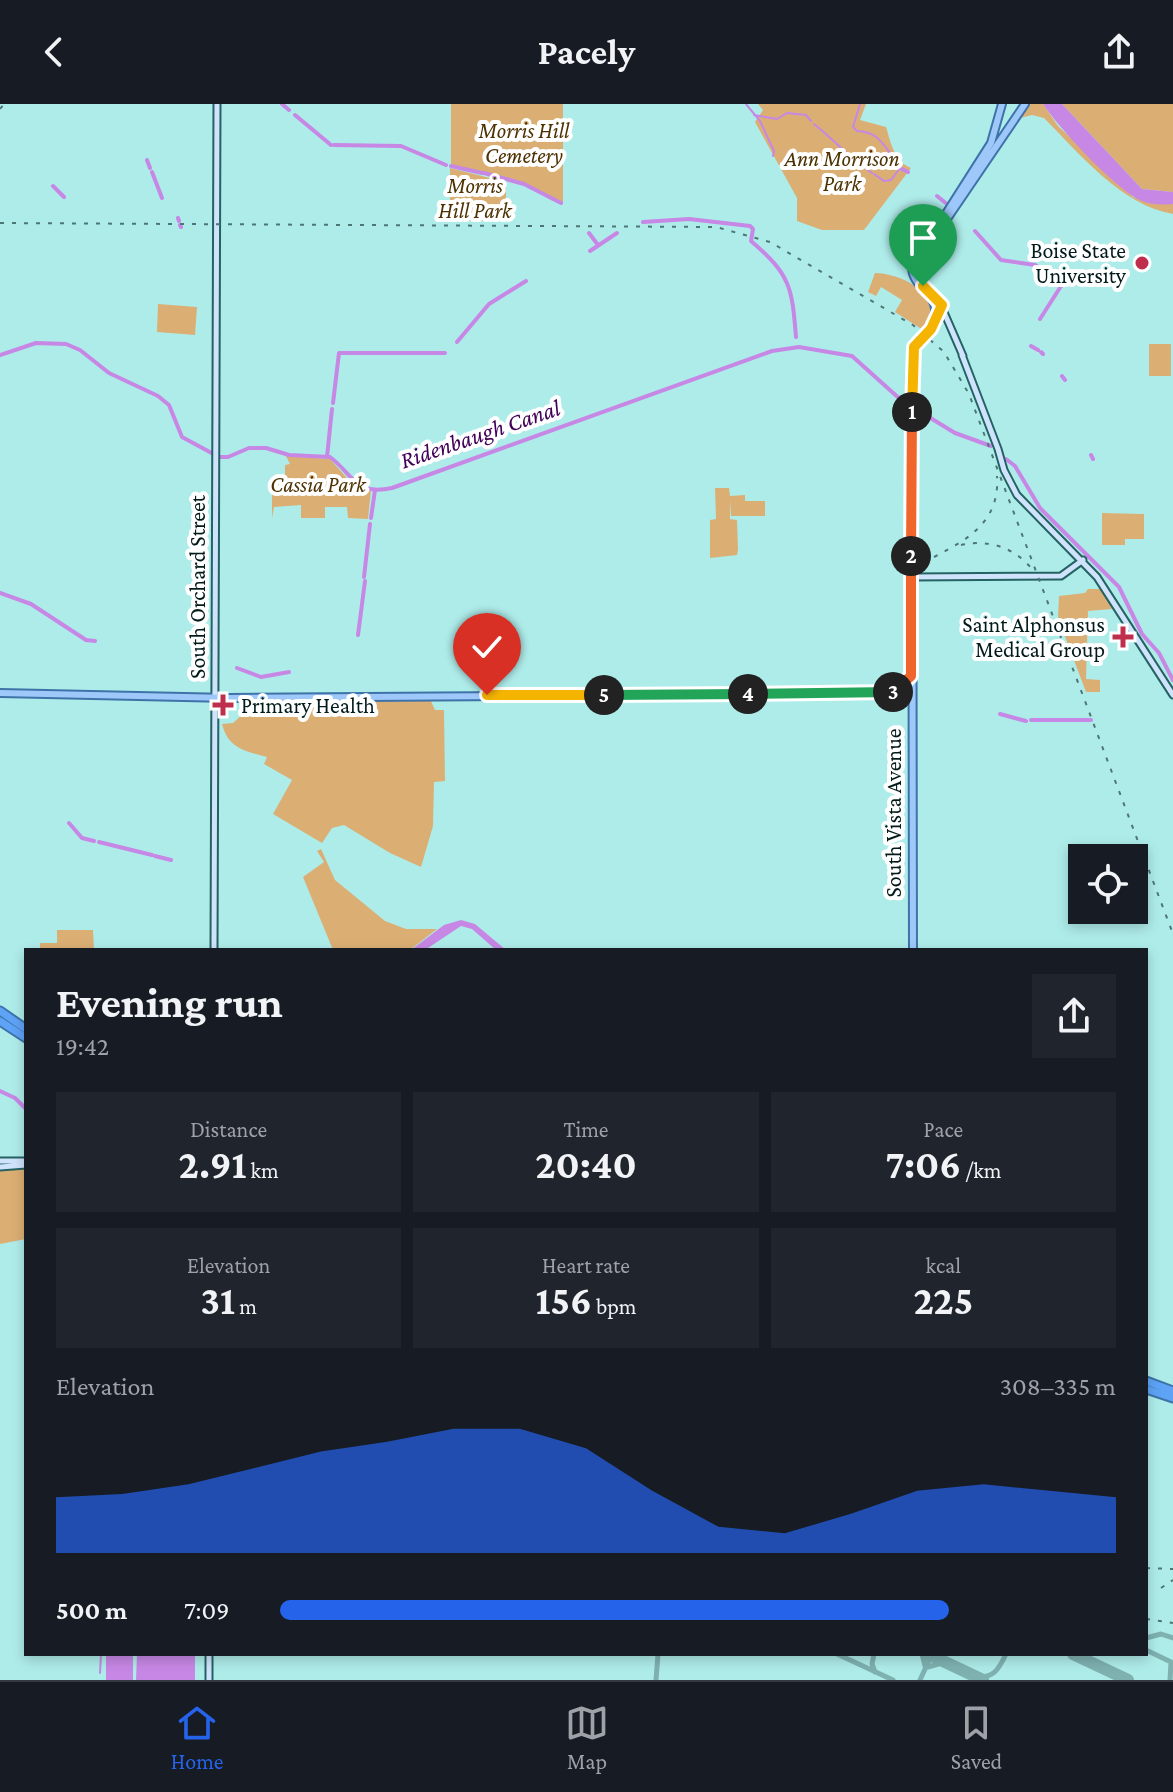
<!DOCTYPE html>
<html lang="en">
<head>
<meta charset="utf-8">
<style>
  :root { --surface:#171b24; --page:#20242c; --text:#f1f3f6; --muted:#9ea1a6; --line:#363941; --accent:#2563eb }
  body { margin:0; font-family:"Crimson Pro",serif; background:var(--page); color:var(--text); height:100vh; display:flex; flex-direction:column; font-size:30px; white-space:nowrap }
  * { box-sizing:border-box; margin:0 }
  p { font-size:26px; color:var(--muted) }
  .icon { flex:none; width:44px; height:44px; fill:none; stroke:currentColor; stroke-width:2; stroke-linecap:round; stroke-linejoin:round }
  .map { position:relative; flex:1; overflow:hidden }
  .drawer { position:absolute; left:24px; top:844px; width:1124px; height:708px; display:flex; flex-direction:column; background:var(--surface); border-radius:0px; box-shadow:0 4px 12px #0003 }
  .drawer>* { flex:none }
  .buttons { position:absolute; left:1068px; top:740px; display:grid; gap:16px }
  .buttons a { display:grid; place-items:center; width:80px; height:80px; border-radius:0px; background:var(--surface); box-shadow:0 4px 12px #0003; font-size:40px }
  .pin { position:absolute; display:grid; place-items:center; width:68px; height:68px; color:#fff; margin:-82px -34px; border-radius:50% 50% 50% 0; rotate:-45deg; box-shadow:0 0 8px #0007 }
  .pin .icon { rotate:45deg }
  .km { position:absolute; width:40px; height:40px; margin:-20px; border-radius:50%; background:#222; color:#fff; font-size:22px; line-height:40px; text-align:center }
  .round { display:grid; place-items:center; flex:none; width:84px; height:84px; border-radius:0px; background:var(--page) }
  .headline { display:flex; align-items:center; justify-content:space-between; height:136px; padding:0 32px }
  h1 { font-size:44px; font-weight:700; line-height:60px }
  .figures { display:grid; grid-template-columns:repeat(3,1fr); gap:12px; height:136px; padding:8px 32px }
  .figures div { display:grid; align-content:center; border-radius:0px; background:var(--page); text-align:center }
  .figures b { font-size:40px; font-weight:700 }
  .figures small { font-size:22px; font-weight:400 }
  .figures p { font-size:22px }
  .chart { height:224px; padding:16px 32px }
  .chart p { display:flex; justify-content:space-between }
  .chart svg { width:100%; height:144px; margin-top:8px; fill:var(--accent); opacity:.7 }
  ul { padding:0 32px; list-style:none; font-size:26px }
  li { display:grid; grid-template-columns:128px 96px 1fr; align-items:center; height:60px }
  li i { height:20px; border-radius:10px; background:var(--accent) }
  header { display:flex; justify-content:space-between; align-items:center; height:104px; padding:0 32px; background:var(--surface); font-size:36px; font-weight:700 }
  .tabs { display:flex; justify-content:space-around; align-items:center; height:112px; border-top:2px solid var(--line); background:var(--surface); font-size:22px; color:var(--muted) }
  .tabs a { display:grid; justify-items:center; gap:4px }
  .tabs .selected { color:var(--accent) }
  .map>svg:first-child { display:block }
  .green { fill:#dbaf74 }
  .water { fill:#c787e5 }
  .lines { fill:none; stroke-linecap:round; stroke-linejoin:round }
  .stream { stroke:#c787e5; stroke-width:2 }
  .canal { stroke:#c787e5; stroke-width:4 }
  .taxiway { stroke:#7eb1b0; stroke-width:5 }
  .runway { stroke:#7eb1b0; stroke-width:12 }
  .secondary-casing { stroke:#256262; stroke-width:9 }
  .primary-casing { stroke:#3e73a9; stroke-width:10 }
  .motorway-casing { stroke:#3e73a9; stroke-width:11 }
  .secondary { stroke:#cfe3fc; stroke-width:5 }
  .primary { stroke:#9ec8fa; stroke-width:6 }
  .motorway { stroke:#5ea3f6; stroke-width:7 }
  .rail { stroke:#4d7675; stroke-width:2; stroke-dasharray:4 8; stroke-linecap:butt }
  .split-1-casing { stroke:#fff; stroke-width:16 }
  .split-2-casing { stroke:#fff; stroke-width:16 }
  .split-3-casing { stroke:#fff; stroke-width:16 }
  .split-4-casing { stroke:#fff; stroke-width:16 }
  .split-5-casing { stroke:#fff; stroke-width:16 }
  .split-6-casing { stroke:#fff; stroke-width:16 }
  .split-1 { stroke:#f5b400; stroke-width:10 }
  .split-2 { stroke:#f0652b; stroke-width:10 }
  .split-3 { stroke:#f0652b; stroke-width:10 }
  .split-4 { stroke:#22a559; stroke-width:10 }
  .split-5 { stroke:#22a559; stroke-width:10 }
  .split-6 { stroke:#f5b400; stroke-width:10 }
  .poi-dot { fill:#bf2e4c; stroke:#fff; stroke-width:3 }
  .labels { text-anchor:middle; stroke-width:8; stroke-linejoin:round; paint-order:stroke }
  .park-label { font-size:22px; font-style:italic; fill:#4d3101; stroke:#fff }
  .poi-label { font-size:22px; fill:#021b1a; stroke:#fff; text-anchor:end }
  .street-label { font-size:22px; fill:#021b1a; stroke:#fff }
  .water-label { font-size:24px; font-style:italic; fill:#420059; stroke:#fff }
</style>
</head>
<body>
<header><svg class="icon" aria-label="back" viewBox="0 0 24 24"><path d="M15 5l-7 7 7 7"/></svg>Pacely<svg class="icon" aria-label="share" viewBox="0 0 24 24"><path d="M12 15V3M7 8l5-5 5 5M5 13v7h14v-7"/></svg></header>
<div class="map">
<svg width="1173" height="1576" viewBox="0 0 1173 1576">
  <rect width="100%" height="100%" fill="#aeecea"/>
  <path class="green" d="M451,0H563V99L551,96L522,78L451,61Z
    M758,0H866L860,16L886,23C891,39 894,57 911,64L864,126H822L797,117V94L755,18L763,6Z
    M1029,0H1043L1058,22L1133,93L1173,100V110C1121,101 1080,50 1044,14L1032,11L1020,14Z
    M1062,0H1173V88L1142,85Z
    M450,64L506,78V117H450Z
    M875,169C899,170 922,181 933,204L923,226L895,208L902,196L881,183L876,192L868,188Z
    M158,200L197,203L195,231L157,228Z
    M1149,240H1171V272H1149Z
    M286,352L330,355L354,382L371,386L368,415L348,414L347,403H325V414H301V401L274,403L272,414V374H285V361L290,360Z
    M715,384H729L730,392L745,391V397H765V412H731L730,396V415L737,416L738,446L737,451L710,454V416L716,415Z
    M1102,409L1144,410V435H1125V441H1102Z
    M1088,485H1101L1112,505L1088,507L1086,575L1100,576V588H1086L1058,514L1059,492L1085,489Z
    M430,595L435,606H444L445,677L434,678L433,722L421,763L390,749L344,721L332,724L322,739L273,710L292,676L264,660L267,653C244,647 228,644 222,620L233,619L257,597Z
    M321,745L335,776L385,817L406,825H437L410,846H333L303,773L324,758L317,747Z
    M57,826H93L94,846H40V839H57Z
    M26,1062V1135L0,1140V1064Z"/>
  <path class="water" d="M1043,0H1062L1142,85L1173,88V100C1163,101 1151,101 1142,97C1117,87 1058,23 1043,0Z
    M461,816L475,820L506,846H496L472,825L461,822L425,846H411L444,821Z
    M106,1550H133V1576H106Z
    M137,1550H195V1576H136Z"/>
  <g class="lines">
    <path class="stream" d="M746,0L760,17L774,47L773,52
      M860,0L853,23L857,27C879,28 882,40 895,55
      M754,11L777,15L787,9L806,11L811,17
      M814,20C833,35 849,53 872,69
      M874,70L884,77L891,76L900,64L896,59
      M100,1569L101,1550"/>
    <path class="canal" d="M282,0L289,6
      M295,11L331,41
      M334,41L401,42L446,61
      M147,56L150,64
      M451,62L482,69
      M900,64L908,68
      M152,68L162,94
      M484,69L524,80L561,99
      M53,82L64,93
      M937,92L947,100
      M178,114L179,117
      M643,118L689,115L750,122L753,125L751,137C791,171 792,184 796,233
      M180,121L181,123
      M975,127L1001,156L1035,161L1048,169
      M589,129L598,141
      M590,147L617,129
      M1040,215L1063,179L1052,172
      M457,238L489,200L526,177
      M1031,242L1038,246
      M1041,248L1043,250
      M0,251L36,239L66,240L80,246L109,269L158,292L169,301L182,333L219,353H228L249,344H266L289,351L330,353C354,371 354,392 392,384L772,247L799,243L852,252L901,296L955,329L991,342
      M1062,272L1065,276
      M333,299L339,249H445
      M1091,351L1093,355
      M327,353L332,305
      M1006,355L1015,362L1040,404L1119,483L1142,530L1159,549L1173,576
      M371,414L375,386
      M364,473L370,420
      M0,489L31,500L86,536L95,537
      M358,531L365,477
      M237,564L261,573L289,568
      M1000,610L1026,617
      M1031,616H1091
      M69,719L82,734L94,737
      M99,738L152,751
      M155,752L171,756
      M0,987L15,994L26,1005"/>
    <path class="taxiway" d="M1146,1534L1161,1530L1173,1534
      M1146,1546L1171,1558L1170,1576
      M837,1550L893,1576
      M874,1550L872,1560L875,1568
      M922,1550L925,1562
      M928,1563L945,1558
      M974,1572C993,1576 999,1565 1006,1550
      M656,1576L658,1550
      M920,1576L932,1550"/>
    <path class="runway" d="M928,1550L983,1576
      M1073,1550L1128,1576"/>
    <g class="secondary-casing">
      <path id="secondary" d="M940,199L963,252
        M962,251L998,345
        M998,345L1004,366L1017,391L1097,473L1173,591
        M911,473L1061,472L1083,456
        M214,846L217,0
        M0,1057H26
        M0,1063L26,1061
        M209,1550V1576"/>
    </g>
    <g class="primary-casing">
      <path id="primary" d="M936,216L942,201L920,178L919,156L1025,0
        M893,588L911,572
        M0,589L230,594L911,589
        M913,846L912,261C914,236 932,229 935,208C937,190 912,183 912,163L991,39L1002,0"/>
    </g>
    <g class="motorway-casing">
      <path id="motorway" d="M0,907L26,925
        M0,917L26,934
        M1146,1277L1173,1287
        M1146,1285L1173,1294"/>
    </g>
    <use href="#secondary" class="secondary"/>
    <use href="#primary" class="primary"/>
    <use href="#motorway" class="motorway"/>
    <path class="rail" d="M0,5L4,0
      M0,119L716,123L770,138L913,221L944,248L969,290L1173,830
      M961,441C988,435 1014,443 1032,465
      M934,453C969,435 1000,417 997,372
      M1146,1464L1173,1465
      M1161,1484L1173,1476
      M1146,1515L1173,1519"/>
  </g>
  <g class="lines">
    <g class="split-1-casing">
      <path id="split-1" d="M912,308L914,243L931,225L942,201L923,182"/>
    </g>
    <g class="split-2-casing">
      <path id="split-2" d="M911,452L912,308"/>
    </g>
    <g class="split-3-casing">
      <path id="split-3" d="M893,588L911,572V452"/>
    </g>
    <g class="split-4-casing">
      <path id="split-4" d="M748,590L893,588"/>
    </g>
    <g class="split-5-casing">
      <path id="split-5" d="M604,591L748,590"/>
    </g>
    <g class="split-6-casing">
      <path id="split-6" d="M487,591H604"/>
    </g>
    <use href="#split-1" class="split-1"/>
    <use href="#split-2" class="split-2"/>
    <use href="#split-3" class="split-3"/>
    <use href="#split-4" class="split-4"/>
    <use href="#split-5" class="split-5"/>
    <use href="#split-6" class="split-6"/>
  </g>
  <g class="poi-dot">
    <circle cx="1142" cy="159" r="8"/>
    <path d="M1119 521h8v8h8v8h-8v8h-8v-8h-8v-8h8z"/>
    <path d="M219 589h8v8h8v8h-8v8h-8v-8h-8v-8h8z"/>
  </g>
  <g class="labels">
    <g class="park-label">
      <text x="524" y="34">Morris Hill<tspan x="524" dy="25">Cemetery</tspan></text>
      <text x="842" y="62">Ann Morrison<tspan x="842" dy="25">Park</tspan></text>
      <text x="475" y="89">Morris<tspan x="475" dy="25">Hill Park</tspan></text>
      <text x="318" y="388">Cassia Park</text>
    </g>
    <g class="poi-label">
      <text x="1126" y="154">Boise State<tspan x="1126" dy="25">University</tspan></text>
      <text x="1105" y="528">Saint Alphonsus<tspan x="1105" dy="25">Medical Group</tspan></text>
      <text x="241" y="609" text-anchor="start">Primary Health</text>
    </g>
    <g class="street-label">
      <text transform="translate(197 483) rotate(-90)" y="8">South Orchard Street</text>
      <text transform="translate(893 709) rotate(-90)" y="8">South Vista Avenue</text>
    </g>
    <g class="water-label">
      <text transform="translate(480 330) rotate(-19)" y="8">Ridenbaugh Canal</text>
    </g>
  </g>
</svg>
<div class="buttons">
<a><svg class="icon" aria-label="locate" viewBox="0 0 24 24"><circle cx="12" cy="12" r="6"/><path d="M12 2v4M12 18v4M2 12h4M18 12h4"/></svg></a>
</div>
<div class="pin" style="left:923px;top:182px;background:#1e9e55"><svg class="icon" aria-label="arrive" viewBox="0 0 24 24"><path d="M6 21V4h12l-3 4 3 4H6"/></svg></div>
<div class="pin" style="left:487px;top:591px;background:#d93025"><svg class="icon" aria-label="check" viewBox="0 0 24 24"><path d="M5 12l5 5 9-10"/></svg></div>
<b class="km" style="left:912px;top:308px">1</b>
<b class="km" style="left:911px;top:452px">2</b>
<b class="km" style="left:893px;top:588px">3</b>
<b class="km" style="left:748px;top:590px">4</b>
<b class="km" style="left:604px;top:591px">5</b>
<section class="drawer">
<div class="headline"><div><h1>Evening run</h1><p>19:42</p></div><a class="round"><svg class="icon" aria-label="share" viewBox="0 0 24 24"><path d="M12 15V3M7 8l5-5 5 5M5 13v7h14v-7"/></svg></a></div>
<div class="figures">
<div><p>Distance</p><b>2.91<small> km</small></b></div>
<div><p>Time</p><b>20:40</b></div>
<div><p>Pace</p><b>7:06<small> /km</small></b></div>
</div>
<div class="figures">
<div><p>Elevation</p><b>31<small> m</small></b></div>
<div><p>Heart rate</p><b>156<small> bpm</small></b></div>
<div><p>kcal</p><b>225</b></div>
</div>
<div class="chart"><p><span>Elevation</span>308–335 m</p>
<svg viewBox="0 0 160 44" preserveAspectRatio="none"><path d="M0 44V27L10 26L20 23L30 18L40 13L50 10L60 6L70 6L80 12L90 25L100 36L110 38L120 32L130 25L140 23L150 25L160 27V44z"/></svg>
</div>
<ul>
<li><b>500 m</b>7:09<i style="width:80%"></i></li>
</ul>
</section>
</div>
<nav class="tabs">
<a class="selected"><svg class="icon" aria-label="home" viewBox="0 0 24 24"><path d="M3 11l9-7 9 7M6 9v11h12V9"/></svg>Home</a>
<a><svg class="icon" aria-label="map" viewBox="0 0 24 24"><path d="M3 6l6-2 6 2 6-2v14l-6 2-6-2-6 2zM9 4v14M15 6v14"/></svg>Map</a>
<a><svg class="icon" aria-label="saved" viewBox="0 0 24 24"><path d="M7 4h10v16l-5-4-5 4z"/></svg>Saved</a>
</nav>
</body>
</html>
